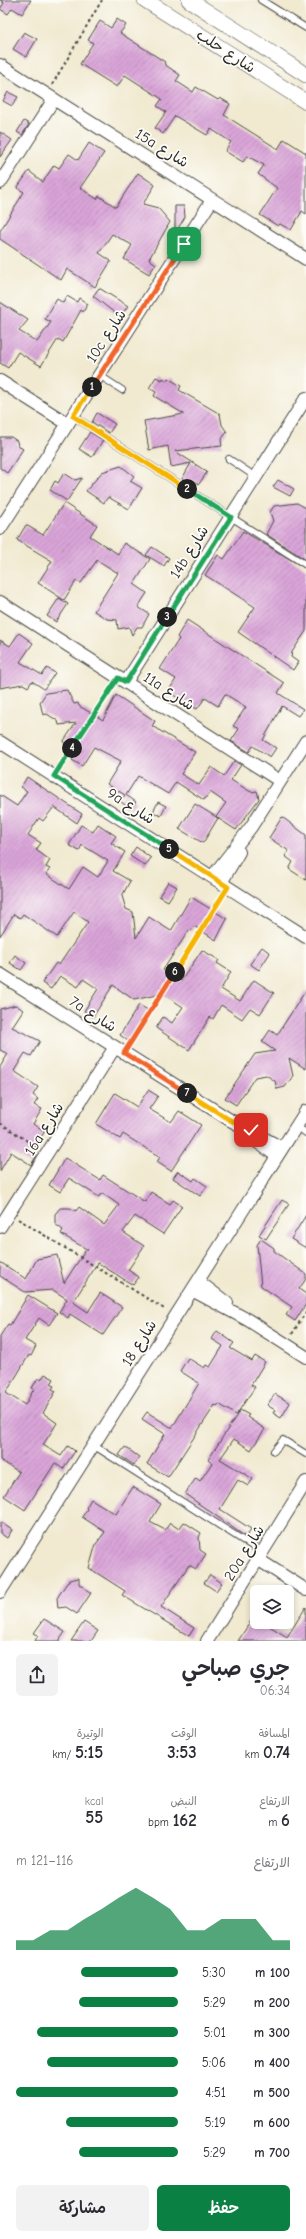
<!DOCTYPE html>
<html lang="ar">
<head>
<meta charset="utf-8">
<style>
  :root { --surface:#fff; --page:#f2f2f3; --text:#2b2b33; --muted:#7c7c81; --accent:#0b8043 }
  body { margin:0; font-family:"Comic Neue","Playpen Sans Arabic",sans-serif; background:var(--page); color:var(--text); direction:rtl; height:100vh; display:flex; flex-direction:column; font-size:15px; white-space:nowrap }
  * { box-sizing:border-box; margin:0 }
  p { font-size:13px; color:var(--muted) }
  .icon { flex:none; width:22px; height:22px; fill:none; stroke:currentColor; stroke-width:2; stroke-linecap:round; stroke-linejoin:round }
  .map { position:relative; height:1641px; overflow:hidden; direction:ltr }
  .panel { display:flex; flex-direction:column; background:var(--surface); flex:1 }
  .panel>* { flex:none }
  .tools { position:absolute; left:250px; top:1585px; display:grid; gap:8px }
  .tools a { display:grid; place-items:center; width:44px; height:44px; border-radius:6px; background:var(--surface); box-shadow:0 2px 6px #0003; font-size:20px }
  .pin { position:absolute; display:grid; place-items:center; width:34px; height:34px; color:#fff; margin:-17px; border-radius:8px; box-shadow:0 2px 6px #0006 }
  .km { position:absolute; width:20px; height:20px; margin:-10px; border-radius:50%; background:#222; color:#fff; font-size:11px; line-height:20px; text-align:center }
  .round { display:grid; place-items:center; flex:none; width:42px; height:42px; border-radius:6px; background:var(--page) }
  .summary { display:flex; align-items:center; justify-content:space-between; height:68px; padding:0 16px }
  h1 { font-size:22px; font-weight:600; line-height:30px }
  .figures { display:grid; grid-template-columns:repeat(3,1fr); gap:6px; height:68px; padding:4px 16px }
  .figures div { display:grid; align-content:center }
  .figures b { font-size:17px; font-weight:600 }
  .figures small { font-size:11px; font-weight:400 }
  .figures p { font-size:11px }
  .chart { height:112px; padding:8px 16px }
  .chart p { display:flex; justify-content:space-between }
  .chart svg { width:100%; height:72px; margin-top:4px; fill:var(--accent); opacity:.7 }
  .button { display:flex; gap:8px; margin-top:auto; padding:8px 16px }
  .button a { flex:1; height:46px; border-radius:6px; background:var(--accent); color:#fff; font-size:16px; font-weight:600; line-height:46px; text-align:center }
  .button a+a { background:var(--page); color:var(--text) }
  ul { padding:0 16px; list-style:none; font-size:13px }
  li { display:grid; grid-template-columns:64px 48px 1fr; align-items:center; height:30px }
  li i { height:10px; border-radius:5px; background:var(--accent) }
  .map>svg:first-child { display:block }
  .building { fill:url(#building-hatch) }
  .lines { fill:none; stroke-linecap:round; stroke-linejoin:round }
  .service-casing { stroke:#494844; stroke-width:8 }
  .minor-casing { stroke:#494844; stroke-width:14 }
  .tertiary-casing { stroke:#494844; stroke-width:16 }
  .path { stroke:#494844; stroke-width:2; stroke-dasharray:3 3; stroke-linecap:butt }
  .service { stroke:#fff; stroke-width:6 }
  .minor { stroke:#fff; stroke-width:12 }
  .tertiary { stroke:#fff; stroke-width:15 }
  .split-1-casing { stroke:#fff; stroke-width:8 }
  .split-2-casing { stroke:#fff; stroke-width:8 }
  .split-3-casing { stroke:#fff; stroke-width:8 }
  .split-4-casing { stroke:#fff; stroke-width:8 }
  .split-5-casing { stroke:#fff; stroke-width:8 }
  .split-6-casing { stroke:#fff; stroke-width:8 }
  .split-7-casing { stroke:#fff; stroke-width:8 }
  .split-8-casing { stroke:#fff; stroke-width:8 }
  .split-1 { stroke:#f0652b; stroke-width:5 }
  .split-2 { stroke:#f5b400; stroke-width:5 }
  .split-3 { stroke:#22a559; stroke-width:5 }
  .split-4 { stroke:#22a559; stroke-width:5 }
  .split-5 { stroke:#22a559; stroke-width:5 }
  .split-6 { stroke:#f5b400; stroke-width:5 }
  .split-7 { stroke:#f0652b; stroke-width:5 }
  .split-8 { stroke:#f5b400; stroke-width:5 }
  .labels { text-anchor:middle; stroke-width:3.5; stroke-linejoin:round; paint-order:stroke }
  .street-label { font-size:15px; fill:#2b2b2b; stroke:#fdfcf7 }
</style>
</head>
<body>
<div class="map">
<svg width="306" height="1641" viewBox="0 0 306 1641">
  <defs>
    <pattern id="building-hatch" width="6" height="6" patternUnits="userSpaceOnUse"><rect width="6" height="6" fill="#daa5d9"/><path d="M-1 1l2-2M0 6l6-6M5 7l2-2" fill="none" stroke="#b187b0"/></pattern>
  </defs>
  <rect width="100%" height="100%" fill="#fdfcf7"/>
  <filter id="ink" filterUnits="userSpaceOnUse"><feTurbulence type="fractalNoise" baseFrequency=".025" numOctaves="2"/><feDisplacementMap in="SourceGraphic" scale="8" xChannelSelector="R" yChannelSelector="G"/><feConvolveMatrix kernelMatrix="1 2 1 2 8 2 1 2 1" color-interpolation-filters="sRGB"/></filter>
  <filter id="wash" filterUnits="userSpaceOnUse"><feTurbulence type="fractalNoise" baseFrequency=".012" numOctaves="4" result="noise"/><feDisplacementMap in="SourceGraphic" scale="16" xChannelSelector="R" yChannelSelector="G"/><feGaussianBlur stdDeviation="0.9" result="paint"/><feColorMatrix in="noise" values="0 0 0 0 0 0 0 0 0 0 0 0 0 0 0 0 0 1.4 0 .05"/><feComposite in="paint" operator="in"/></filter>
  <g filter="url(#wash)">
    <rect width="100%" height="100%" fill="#f1ead1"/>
    <g id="blocks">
      <path class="building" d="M0,0H31L22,14L12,8L8,14L0,9L4,3Z
        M117,19L126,25L120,33L165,62L164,64L180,75L176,81L193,92L196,87L218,100L220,98L230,104L224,115L278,149L284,139L306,153V214L302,211L291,230L280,224L278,226L260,215L277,188L258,174L264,165L247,156L243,162L225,151L231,142L211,129L207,135L175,116L163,134L155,128L166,112L157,106L162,99L125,75L117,87L80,64L93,43L88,40L100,21L111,28Z
        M24,32L37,39L26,57L13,49Z
        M8,92L18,97L12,106L3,101Z
        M24,121L29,124L22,135L17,132Z
        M0,132L12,140L0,157Z
        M89,143L104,153L80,188L97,199L99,196L116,207L138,173L155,185L143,204L158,208L170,222L149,259L156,264L149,274L124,259L132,245L112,234L99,253L111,261L95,287L67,269L61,280L0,239V231L24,192L17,188L29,171L43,182L54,165L59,168L69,154L78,160Z
        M175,206H184L185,217L175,233Z
        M99,288L128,306L120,317L93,296Z
        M67,296L77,302L79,298L88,304L83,312L81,310L63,342L58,339L41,366L18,352L8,368L0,363V302L28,320L19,331L37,342L51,322L45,319L57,299L63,303Z
        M156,377L162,380L163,378L167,381L168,378L181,386L179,390L220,414L222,425L227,432L221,440L222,446L175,451L207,472L199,484L193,480L191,484L182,479L191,463L171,467L168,446L149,450L144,421L184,414L154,396L156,392L149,388Z
        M97,413L115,424L109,433L92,422Z
        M90,432L103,440L92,457L79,449Z
        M0,437H11L17,441L18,446L23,449L7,473L0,468Z
        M121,466L134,476L130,481L142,488L129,509L108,497L104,503L86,491L102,472Z
        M64,473L75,480L82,478L67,501L50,490L55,481L58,483Z
        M278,480L294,489L290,496L273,487Z
        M64,503L97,525L90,536L118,554L124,543L150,559L134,584L147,593L138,607L149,614L142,627H137L132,635L129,627L118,629L117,620L107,619L94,611L118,573L97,560L81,583L76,581L64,600L38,583L52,561L17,540L26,525L43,535Z
        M297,503L306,508V560L266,534L273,521L270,512L274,506Z
        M243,531L306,569V631L292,652L291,657L298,662L293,670L238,632L255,607L205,575L218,555L224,559Z
        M152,547L169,558L164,566L146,555Z
        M59,598L68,604L56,622L47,616Z
        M187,620L284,683L278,693L303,709L298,716L282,706L263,740L276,748L270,757L253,746L249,752L231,741L239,729L233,726L246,707L225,694L218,706L205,698L197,709L168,692L176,679L160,669L179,639L177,637Z
        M19,633L33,643L20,662L42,675L47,668L55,673L44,689L32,681L28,687L23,684L0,688V640L10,646Z
        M67,690L74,704L78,703L79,706L103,720L116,695L155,721L152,726L195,752L181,774L199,785L211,767L224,776L234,761L241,765L231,780L251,792L257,791L259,799L236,830L216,817L226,803L210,792L204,800L176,782L168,794L138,776L126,795L136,802L130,809L120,801L125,795L107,784L121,761L94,747L82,766L72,760L78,751L63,742L76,723L59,725L58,721L47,714L43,715L40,702L46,693Z
        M27,777L82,814L77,823L54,807L43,821L39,818L28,835L41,843L36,850L50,860L46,867L50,869L46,874L69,889L83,867L98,877L108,861L82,845L79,851L69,845L81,825L93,832L98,824L116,836L111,843L125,852L113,871L130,881L122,896L126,909L133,912L136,938L149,917L171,931L191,897L227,919L216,940L194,926L191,931L189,930L163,970L181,981L202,950L219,960L217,963L231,972L221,989L240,1001L254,980L274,993L260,1014L250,1008L242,1019L221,1005L213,1019L210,1017L189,1050L156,1028L163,1017L172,1023L183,1007L159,991L156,995L134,1000L113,985L93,1017L84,1011L98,989L83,979L78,987L60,976L51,989L42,983L56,963L59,965L88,922L74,912L57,937L23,914L20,918L14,914L0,936V795L17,806L27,791L21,787Z
        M158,802L166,806L161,816L153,812Z
        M195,804L218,818L203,843L179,829Z
        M282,817L306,835V880L289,869L293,862L285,856L289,851L269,838Z
        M136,847L151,858L145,866L130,856Z
        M168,882L177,887L168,901L159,896Z
        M262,947L270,953L259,970L250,964Z
        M15,955L26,963L21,970L10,963Z
        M306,990V1069L289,1058L293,1076L285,1087L277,1089L275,1081L266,1075L255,1077L236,1105L225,1098L255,1054L275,1051L262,1042L270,1030L277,1035Z
        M16,1005L23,1010L12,1027L40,1041L31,1056L25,1053L14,1071L38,1087L33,1095L38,1099L34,1105L42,1109L33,1124L45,1131L32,1151L37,1155L31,1165L11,1152L0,1171V1067L8,1054L0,1050V1009Z
        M139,1005L148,1010L128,1041L120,1035Z
        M148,1090L158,1096L149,1109L171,1122L179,1111L201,1125L171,1171L157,1162L160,1157L123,1134L120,1139L96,1124L115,1093L137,1107Z
        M65,1158L100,1180L103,1175L145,1202L151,1192L170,1204L173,1200L182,1206L163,1234L135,1216L123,1232L144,1246L128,1270L139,1277L133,1285L98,1263L73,1302L88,1312L100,1293L122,1307L103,1335L70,1314L68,1318L59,1312L67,1299L53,1290L25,1292L0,1276V1262L26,1279L37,1259L57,1255L64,1283L85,1251L88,1250L61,1234L63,1230L55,1224V1214L60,1208H70L76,1211L79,1207L104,1225L119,1205L102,1193L99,1197L69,1178L60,1192L49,1185Z
        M178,1171L193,1181L195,1178L207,1186L200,1196L173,1178Z
        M282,1200L289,1204L266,1239L259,1235Z
        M306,1215V1248L291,1239Z
        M261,1239L274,1248V1251L306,1274V1279L299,1289L306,1294V1304L295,1321L286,1315L292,1307L261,1286L257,1245Z
        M28,1295L57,1313L49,1325L39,1318L25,1340L36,1346L31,1356L29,1355L6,1393L25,1405L34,1389L32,1388L38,1378L41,1380L45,1374L54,1379L51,1384L54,1386L52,1389L56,1391L43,1413L57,1423L43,1445L61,1456L68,1446L75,1451L63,1469L55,1463L25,1510L4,1496L19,1472L0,1460V1336L8,1324L10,1325Z
        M217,1331L234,1343L230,1348L252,1361L255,1356L265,1362L251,1385L255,1387L236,1415L219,1404L217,1406L215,1405L168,1477L147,1464L165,1434L142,1419L147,1412L172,1428L199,1383L180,1371L188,1358L204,1368L206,1365L210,1367L223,1346L212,1339Z
        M275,1394L290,1403L281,1418L273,1413L275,1410L267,1405Z
        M240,1410L249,1415L247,1417L265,1429L251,1450L234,1439L220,1459L253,1479L248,1486L238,1480L220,1509L251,1529L246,1537L185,1494L196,1478L200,1481L212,1463L208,1460Z
        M125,1447L139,1457L134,1465L119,1455Z
        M133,1487L161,1504L150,1522L165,1530L170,1523L179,1529L184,1522L201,1533L199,1537L200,1550L206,1554L196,1569L189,1565L161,1607L194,1628L189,1636L122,1595L125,1591L89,1568L96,1544L105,1532L82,1517L87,1509L86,1508L91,1499L116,1514Z
        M0,1522L12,1530L7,1538L0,1533Z
        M210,1575L222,1583L216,1591L204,1583Z
        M79,1578V1584L91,1593L77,1614L66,1607L58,1608L57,1598L69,1580Z
        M306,1607V1641H238L254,1616L257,1618V1622H263L287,1637Z
        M44,1619L65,1632L59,1641H35L38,1635L34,1633Z
        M84,1622L98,1631L91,1641H71Z"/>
    </g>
  </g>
  <g filter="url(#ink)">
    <use href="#blocks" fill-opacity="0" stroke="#494844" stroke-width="1"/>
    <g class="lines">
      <g class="service-casing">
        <path id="service" d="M261,0L306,28
          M99,375L122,390
          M73,416L306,565
          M229,459L256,477
          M296,1126L306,1133
          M93,1445L263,1553
          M274,1451L283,1440L306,1454"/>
      </g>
      <g class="minor-casing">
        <path id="minor" d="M0,65L306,259
          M0,183L54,99
          M0,381L68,424
          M0,529L212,200
          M0,602L280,781
          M126,682L306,398
          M0,742L306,937
          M212,877L251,827L306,741
          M221,883L239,852
          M0,974L230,1120L282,1148
          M253,1139L277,1156
          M0,1227L115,1047
          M198,1281L227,1303
          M192,1290L248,1320L306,1357
          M259,1560L306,1590
          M0,1592L306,1111
          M207,1641L306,1482"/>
      </g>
      <g class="tertiary-casing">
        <path id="tertiary" d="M145,0L306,102
          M189,0L306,75"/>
      </g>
      <path class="path" d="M52,85L102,0
        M59,767L112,687
        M129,1043L222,897
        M0,1123L38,1148
        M18,1219L166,1310
        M292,1334L306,1312"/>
      <use href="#service" class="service"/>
      <use href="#minor" class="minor"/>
      <use href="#tertiary" class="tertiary"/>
    </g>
  </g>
  <g class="lines" filter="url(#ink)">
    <g class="split-1-casing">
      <path id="split-1" d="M92,387L184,244"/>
    </g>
    <g class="split-2-casing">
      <path id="split-2" d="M92,387L73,416L187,489"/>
    </g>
    <g class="split-3-casing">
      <path id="split-3" d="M167,617L231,517L187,489"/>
    </g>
    <g class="split-4-casing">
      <path id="split-4" d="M72,748L118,678L126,682L167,617"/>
    </g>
    <g class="split-5-casing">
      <path id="split-5" d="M72,748L54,776L169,849"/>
    </g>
    <g class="split-6-casing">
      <path id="split-6" d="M169,849L228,887L175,972"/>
    </g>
    <g class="split-7-casing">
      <path id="split-7" d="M175,972L124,1053L187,1093"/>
    </g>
    <g class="split-8-casing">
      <path id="split-8" d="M187,1093L230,1120L251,1130"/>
    </g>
    <use href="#split-1" class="split-1"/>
    <use href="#split-2" class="split-2"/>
    <use href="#split-3" class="split-3"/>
    <use href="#split-4" class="split-4"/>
    <use href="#split-5" class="split-5"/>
    <use href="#split-6" class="split-6"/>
    <use href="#split-7" class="split-7"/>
    <use href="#split-8" class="split-8"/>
  </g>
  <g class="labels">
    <g class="street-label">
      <text transform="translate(226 51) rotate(33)" y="5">شارع حلب</text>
      <text transform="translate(162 148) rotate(32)" y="5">15a شارع</text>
      <text transform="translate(106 336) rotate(-57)" y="5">10c شارع</text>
      <text transform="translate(189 552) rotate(-58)" y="5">14b شارع</text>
      <text transform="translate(169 691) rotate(33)" y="5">11a شارع</text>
      <text transform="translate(131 806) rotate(33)" y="5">9a شارع</text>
      <text transform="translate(93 1014) rotate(33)" y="5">7a شارع</text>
      <text transform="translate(44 1129) rotate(-58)" y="5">16a شارع</text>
      <text transform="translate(139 1343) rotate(-58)" y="5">شارع 18</text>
      <text transform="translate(244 1553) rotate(-58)" y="5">20a شارع</text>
    </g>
  </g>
</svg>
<div class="tools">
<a><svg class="icon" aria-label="layers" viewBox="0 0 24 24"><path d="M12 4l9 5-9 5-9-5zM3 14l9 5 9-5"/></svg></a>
</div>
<div class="pin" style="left:184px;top:244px;background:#1e9e55"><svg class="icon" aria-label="arrive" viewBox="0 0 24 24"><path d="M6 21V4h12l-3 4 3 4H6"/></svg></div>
<div class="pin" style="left:251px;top:1130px;background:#d93025"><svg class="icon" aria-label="check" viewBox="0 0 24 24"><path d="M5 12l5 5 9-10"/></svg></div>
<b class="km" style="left:92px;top:387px">1</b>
<b class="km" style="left:187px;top:489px">2</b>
<b class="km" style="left:167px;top:617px">3</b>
<b class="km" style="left:72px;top:748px">4</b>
<b class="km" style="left:169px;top:849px">5</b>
<b class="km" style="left:175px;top:972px">6</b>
<b class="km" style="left:187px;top:1093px">7</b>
</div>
<section class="panel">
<div class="summary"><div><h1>جري صباحي</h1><p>06:34</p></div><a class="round"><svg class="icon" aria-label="share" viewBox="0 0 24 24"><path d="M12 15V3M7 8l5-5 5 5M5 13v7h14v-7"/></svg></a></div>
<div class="figures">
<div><p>المسافة</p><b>0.74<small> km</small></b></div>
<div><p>الوقت</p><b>3:53</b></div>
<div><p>الوتيرة</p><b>5:15<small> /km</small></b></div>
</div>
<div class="figures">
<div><p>الارتفاع</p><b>6<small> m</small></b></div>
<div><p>النبض</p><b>162<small> bpm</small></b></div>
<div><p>kcal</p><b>55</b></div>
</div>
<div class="chart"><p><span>الارتفاع</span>116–121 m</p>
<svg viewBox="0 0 160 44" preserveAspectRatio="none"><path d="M0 44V38L10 38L20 32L30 32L40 25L50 19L60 12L70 6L80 12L90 19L100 32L110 32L120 25L130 25L140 25L150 38L160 38V44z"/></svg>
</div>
<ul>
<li><b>100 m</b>5:30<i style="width:60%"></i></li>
<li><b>200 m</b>5:29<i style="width:61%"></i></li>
<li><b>300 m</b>5:01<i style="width:87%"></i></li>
<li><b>400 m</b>5:06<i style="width:81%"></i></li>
<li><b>500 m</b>4:51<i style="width:100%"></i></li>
<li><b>600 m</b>5:19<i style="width:69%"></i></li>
<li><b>700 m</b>5:29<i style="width:61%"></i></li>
</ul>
<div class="button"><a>حفظ</a><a>مشاركة</a></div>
</section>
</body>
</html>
